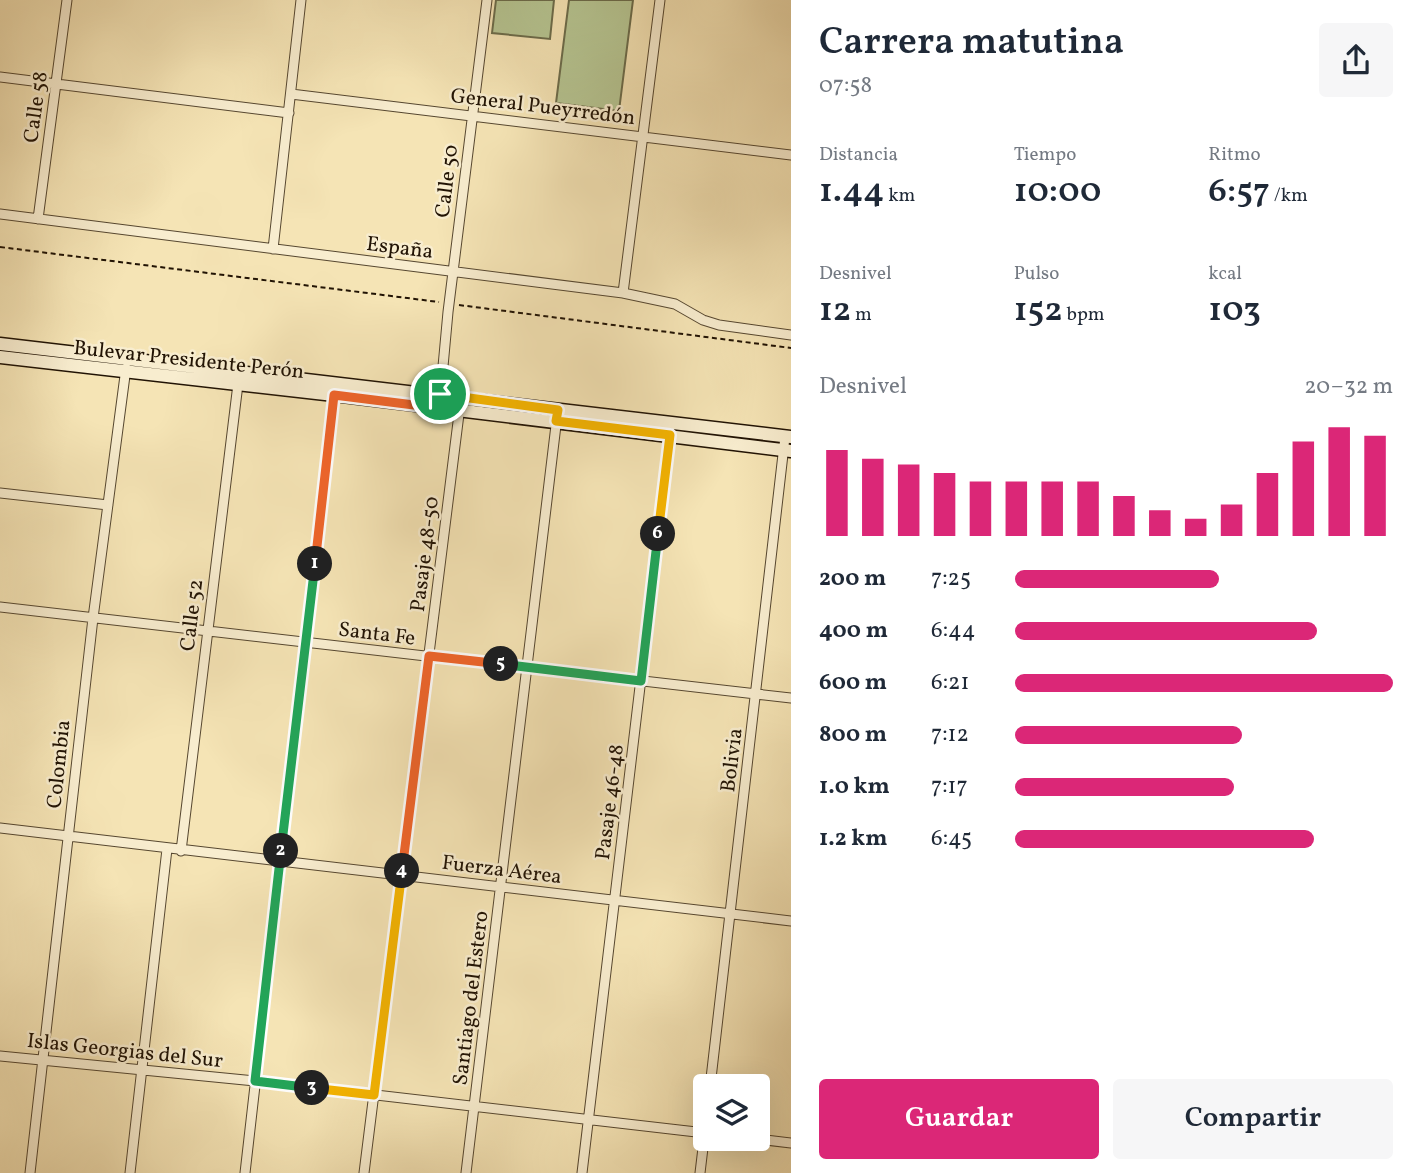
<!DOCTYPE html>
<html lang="es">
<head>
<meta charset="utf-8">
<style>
  :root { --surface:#fff; --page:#f6f6f7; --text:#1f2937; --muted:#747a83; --accent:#db2777 }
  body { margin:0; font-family:Vollkorn,serif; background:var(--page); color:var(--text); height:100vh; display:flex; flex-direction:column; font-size:26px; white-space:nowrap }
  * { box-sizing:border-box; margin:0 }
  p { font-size:23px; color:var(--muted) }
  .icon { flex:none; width:38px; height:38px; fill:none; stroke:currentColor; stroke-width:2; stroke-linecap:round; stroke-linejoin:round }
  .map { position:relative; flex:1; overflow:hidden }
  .drawer { display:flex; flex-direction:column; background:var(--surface); width:630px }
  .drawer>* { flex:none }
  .buttons { position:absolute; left:693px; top:1074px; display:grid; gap:14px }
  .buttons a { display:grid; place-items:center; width:77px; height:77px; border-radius:7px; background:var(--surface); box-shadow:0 7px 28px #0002; font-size:35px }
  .pin { position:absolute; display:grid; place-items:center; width:60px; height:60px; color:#fff; margin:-30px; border:4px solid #fff; border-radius:50%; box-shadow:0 2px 7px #0007 }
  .km { position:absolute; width:35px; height:35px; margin:-18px; border-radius:50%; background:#222; color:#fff; font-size:19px; line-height:35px; text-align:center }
  .round { display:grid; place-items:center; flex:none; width:74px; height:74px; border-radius:7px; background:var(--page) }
  .headline { display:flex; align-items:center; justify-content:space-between; height:119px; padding:0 28px }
  h1 { font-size:38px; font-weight:600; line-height:52px }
  .metrics { display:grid; grid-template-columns:repeat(3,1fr); gap:10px; height:119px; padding:7px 28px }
  .metrics div { display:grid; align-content:center }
  .metrics b { font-size:35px; font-weight:600 }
  .metrics small { font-size:19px; font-weight:400 }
  .metrics p { font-size:19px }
  .chart { height:196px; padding:14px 28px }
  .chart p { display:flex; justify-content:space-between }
  .chart svg { width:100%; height:126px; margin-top:7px; stroke:var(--accent); stroke-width:6 }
  .primary-button { display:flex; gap:14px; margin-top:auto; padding:14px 28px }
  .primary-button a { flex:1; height:80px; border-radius:7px; background:var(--accent); color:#fff; font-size:28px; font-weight:600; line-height:80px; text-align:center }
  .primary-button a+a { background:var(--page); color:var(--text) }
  ul { padding:0 28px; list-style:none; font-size:23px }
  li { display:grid; grid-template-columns:112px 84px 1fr; align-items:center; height:52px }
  li i { height:18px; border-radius:9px; background:var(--accent) }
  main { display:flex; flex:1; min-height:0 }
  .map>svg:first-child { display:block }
  .green { fill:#b6c592; stroke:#6c6c4b; stroke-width:2 }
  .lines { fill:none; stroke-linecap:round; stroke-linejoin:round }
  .minor-casing { stroke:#564730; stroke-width:11 }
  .secondary-casing { stroke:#211304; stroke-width:15 }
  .path { stroke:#211304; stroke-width:2; stroke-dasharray:5 3.5; stroke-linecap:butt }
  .minor { stroke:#f8edcf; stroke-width:9 }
  .secondary { stroke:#f8edcf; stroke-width:12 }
  .split-1-casing { stroke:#fff; stroke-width:14 }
  .split-2-casing { stroke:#fff; stroke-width:14 }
  .split-3-casing { stroke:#fff; stroke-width:14 }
  .split-4-casing { stroke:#fff; stroke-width:14 }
  .split-5-casing { stroke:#fff; stroke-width:14 }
  .split-6-casing { stroke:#fff; stroke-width:14 }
  .split-7-casing { stroke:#fff; stroke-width:14 }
  .split-1 { stroke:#f0652b; stroke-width:9 }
  .split-2 { stroke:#22a559; stroke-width:9 }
  .split-3 { stroke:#22a559; stroke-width:9 }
  .split-4 { stroke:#f5b400; stroke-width:9 }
  .split-5 { stroke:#f0652b; stroke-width:9 }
  .split-6 { stroke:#22a559; stroke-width:9 }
  .split-7 { stroke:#f5b400; stroke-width:9 }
  .labels { text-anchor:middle; stroke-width:5; stroke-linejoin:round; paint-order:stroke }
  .street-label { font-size:21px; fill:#211304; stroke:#f8edcf }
</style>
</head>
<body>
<main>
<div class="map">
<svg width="791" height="1173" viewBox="0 0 791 1173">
  <rect width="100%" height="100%" fill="#f5e4b5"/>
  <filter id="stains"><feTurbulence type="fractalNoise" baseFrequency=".00286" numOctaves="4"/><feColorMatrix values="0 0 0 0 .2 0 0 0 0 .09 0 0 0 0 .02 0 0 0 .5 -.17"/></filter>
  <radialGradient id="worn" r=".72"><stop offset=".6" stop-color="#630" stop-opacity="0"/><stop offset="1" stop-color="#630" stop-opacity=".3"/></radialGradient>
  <path class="green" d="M496,0H554L550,39L492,33Z
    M569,0H633L619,111L556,103Z"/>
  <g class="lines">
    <g class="minor-casing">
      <path id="minor" d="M0,77L289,113
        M291,94L791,155
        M0,214L623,293L675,304L703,320L719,325L791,335
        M38,219L67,0
        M273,249L301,0
        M623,293L660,0
        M440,399L448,312L487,0
        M0,493L108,505
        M0,607L791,698
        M0,828L791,921
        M181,851L238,384
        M0,1056L255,1081L705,1133
        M710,1087L785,437
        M757,1139L791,1143
        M30,1173L93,618L126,368
        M130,1173L167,849
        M245,1173L334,395
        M364,1173L460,406
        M466,1173L557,417
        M582,1173L670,435
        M700,1173L705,1131"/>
    </g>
    <g class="secondary-casing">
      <path id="secondary" d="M0,344L791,437
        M0,357L334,395L791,451"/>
    </g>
    <path class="path" d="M0,247L439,302
      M459,305L791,348"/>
    <use href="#minor" class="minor"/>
    <use href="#secondary" class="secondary"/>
  </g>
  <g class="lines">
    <g class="split-1-casing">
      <path id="split-1" d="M315,564L334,395L438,408L440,394"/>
    </g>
    <g class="split-2-casing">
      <path id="split-2" d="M281,851L315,564"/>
    </g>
    <g class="split-3-casing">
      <path id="split-3" d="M281,851L255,1081L312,1088"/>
    </g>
    <g class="split-4-casing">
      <path id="split-4" d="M312,1088L374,1095L402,871"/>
    </g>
    <g class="split-5-casing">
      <path id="split-5" d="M402,871L429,656L501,664"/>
    </g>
    <g class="split-6-casing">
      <path id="split-6" d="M501,664L641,681L658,534"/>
    </g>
    <g class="split-7-casing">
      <path id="split-7" d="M440,394L558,410L556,421L670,435L658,534"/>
    </g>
    <use href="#split-1" class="split-1"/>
    <use href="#split-2" class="split-2"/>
    <use href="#split-3" class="split-3"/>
    <use href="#split-4" class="split-4"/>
    <use href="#split-5" class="split-5"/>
    <use href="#split-6" class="split-6"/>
    <use href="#split-7" class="split-7"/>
  </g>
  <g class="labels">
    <g class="street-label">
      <text transform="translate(543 106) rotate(7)" y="7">General Pueyrredón</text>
      <text transform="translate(35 107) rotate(-82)" y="7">Calle 58</text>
      <text transform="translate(446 181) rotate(-83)" y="7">Calle 50</text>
      <text transform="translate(400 247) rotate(7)" y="7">España</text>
      <text transform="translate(189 359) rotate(6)" y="7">Bulevar Presidente Perón</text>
      <text transform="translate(424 554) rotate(-83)" y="7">Pasaje 48-50</text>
      <text transform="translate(191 615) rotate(-83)" y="7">Calle 52</text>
      <text transform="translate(377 633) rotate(7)" y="7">Santa Fe</text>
      <text transform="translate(731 760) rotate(-83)" y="7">Bolivia</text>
      <text transform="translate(58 764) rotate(-84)" y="7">Colombia</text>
      <text transform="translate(609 802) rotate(-83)" y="7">Pasaje 46-48</text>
      <text transform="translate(502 869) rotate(7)" y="7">Fuerza Aérea</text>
      <text transform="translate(470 998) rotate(-83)" y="7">Santiago del Estero</text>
      <text transform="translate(125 1050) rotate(6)" y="7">Islas Georgias del Sur</text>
    </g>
  </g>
  <rect width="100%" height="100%" filter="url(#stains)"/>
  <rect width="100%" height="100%" fill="url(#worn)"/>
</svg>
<div class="buttons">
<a><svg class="icon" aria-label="layers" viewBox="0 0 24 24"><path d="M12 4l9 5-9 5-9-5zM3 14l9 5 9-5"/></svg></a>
</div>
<div class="pin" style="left:440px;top:394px;background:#1e9e55"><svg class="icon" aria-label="arrive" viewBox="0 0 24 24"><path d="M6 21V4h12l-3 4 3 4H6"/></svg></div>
<b class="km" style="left:315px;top:564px">1</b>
<b class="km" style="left:281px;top:851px">2</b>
<b class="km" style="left:312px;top:1088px">3</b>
<b class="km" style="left:402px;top:871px">4</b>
<b class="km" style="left:501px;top:664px">5</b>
<b class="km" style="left:658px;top:534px">6</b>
</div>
<section class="drawer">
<div class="headline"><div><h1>Carrera matutina</h1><p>07:58</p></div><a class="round"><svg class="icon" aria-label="share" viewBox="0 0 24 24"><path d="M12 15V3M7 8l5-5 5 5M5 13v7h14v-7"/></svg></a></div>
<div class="metrics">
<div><p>Distancia</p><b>1.44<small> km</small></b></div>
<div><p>Tiempo</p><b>10:00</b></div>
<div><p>Ritmo</p><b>6:57<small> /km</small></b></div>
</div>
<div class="metrics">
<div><p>Desnivel</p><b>12<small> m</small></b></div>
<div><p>Pulso</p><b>152<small> bpm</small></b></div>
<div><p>kcal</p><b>103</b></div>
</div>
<div class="chart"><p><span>Desnivel</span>20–32 m</p>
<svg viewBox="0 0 160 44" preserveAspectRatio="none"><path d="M5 44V14M15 44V17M25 44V19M35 44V22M45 44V25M55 44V25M65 44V25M75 44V25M85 44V30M95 44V35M105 44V38M115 44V33M125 44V22M135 44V11M145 44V6M155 44V9"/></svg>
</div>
<ul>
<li><b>200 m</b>7:25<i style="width:54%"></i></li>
<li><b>400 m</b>6:44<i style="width:80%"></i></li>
<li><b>600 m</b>6:21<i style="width:100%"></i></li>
<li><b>800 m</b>7:12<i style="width:60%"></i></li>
<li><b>1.0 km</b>7:17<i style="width:58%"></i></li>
<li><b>1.2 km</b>6:45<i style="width:79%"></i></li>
</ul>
<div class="primary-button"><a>Guardar</a><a>Compartir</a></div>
</section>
</main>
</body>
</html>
